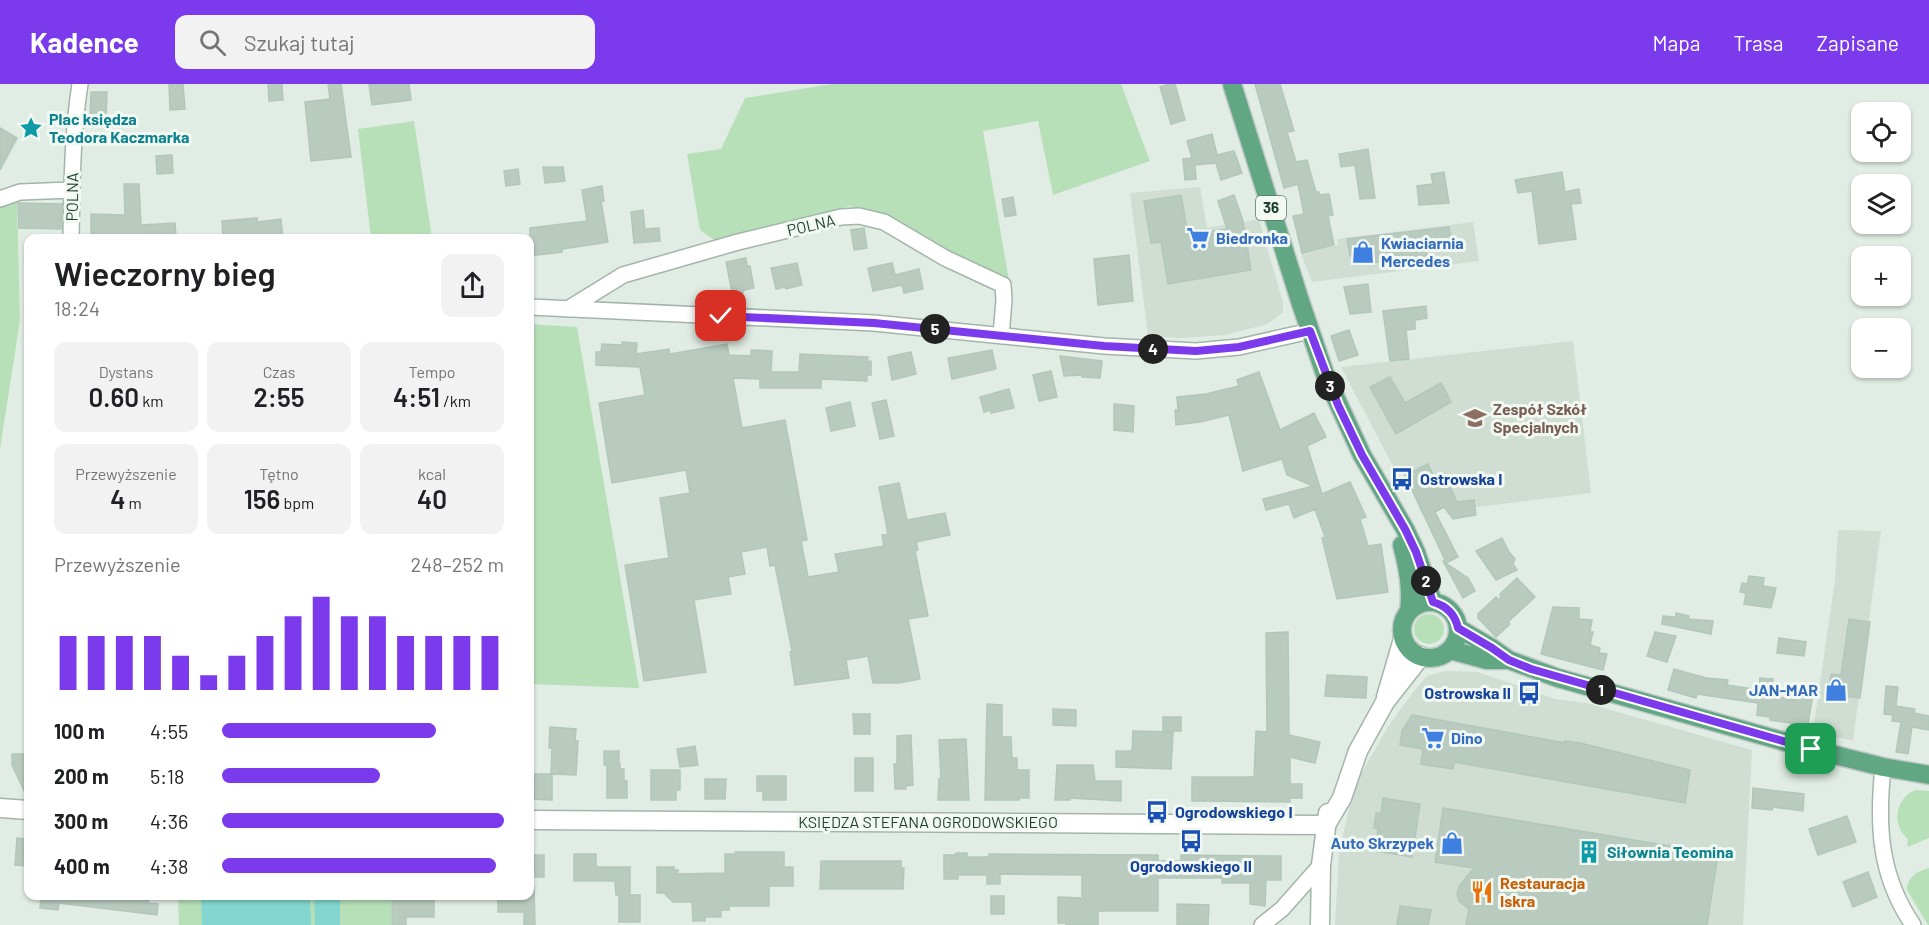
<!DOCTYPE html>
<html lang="pl">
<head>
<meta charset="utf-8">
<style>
  :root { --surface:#fff; --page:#f2f2f2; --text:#202124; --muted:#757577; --accent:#7c3aed }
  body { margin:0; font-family:Barlow,sans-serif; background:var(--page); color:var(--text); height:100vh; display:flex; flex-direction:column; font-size:22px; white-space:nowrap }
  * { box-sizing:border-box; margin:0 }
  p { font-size:20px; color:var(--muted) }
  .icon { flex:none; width:33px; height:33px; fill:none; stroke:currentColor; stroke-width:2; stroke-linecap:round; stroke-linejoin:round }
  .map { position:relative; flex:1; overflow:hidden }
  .side { position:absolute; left:24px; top:150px; width:510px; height:666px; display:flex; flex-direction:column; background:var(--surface); border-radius:12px; box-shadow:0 2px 4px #0004 }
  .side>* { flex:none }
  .fabs { position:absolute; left:1851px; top:18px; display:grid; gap:12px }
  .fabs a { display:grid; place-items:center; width:60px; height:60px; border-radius:12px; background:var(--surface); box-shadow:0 2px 4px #0004; font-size:30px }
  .pin { position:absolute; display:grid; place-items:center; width:51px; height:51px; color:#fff; margin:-26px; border-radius:12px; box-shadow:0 3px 9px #0006 }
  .km { position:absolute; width:30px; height:30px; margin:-15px; border-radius:50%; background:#222; color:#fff; font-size:16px; line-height:30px; text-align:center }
  .round { display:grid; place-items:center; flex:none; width:63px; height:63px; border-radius:12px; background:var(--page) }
  .overview { display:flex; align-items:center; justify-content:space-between; height:102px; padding:0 30px }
  h1 { font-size:33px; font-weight:600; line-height:45px }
  .metrics { display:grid; grid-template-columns:repeat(3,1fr); gap:9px; height:102px; padding:6px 30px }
  .metrics div { display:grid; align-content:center; border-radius:12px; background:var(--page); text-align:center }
  .metrics b { font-size:26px; font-weight:600 }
  .metrics small { font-size:16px; font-weight:400 }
  .metrics p { font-size:16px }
  .chart { height:168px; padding:12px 30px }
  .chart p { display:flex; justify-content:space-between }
  .chart svg { width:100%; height:108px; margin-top:6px; stroke:var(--accent); stroke-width:6 }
  ul { padding:0 30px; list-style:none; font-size:20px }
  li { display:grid; grid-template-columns:96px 72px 1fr; align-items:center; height:45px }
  li i { height:15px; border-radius:8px; background:var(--accent) }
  header { display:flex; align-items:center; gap:36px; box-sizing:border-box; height:84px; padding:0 30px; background:var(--accent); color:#fff }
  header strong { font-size:28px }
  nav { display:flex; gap:33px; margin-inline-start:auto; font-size:21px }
  .search { width:420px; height:54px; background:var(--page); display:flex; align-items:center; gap:15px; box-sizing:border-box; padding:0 21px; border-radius:12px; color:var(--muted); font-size:22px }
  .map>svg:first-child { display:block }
  .built { fill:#cfddd3 }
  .green { fill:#b7e0b9 }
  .water { fill:#83d7d0 }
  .building { fill:#b9cbbf; stroke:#b2c7ba; stroke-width:1.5 }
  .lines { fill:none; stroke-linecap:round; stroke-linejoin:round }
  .minor-casing { stroke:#a3b5aa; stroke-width:18 }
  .tertiary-casing { stroke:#a3b5aa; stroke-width:21 }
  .primary-casing { stroke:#c0c9c5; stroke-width:21 }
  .minor { stroke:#fff; stroke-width:15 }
  .tertiary { stroke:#fff; stroke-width:18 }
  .primary { stroke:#61a784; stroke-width:18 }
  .route-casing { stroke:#fff; stroke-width:12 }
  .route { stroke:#7c3aed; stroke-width:8 }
  .labels { text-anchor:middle; stroke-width:6; stroke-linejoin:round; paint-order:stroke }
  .shield { fill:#f2f9f3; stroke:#5e776a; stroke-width:1.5 }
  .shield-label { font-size:15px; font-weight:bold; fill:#1f3f2f }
  .culture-label { font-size:16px; font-weight:bold; fill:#0d838f; stroke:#f2f9f3; text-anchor:start }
  .street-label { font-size:16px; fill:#1f3f2f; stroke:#f2f9f3 }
  .shop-label { font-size:16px; font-weight:bold; fill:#366cbe; stroke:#f2f9f3; text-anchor:start }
  .education-label { font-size:16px; font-weight:bold; fill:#785e54; stroke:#f2f9f3; text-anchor:start }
  .transit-label { font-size:16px; font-weight:bold; fill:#164399; stroke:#f2f9f3; text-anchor:start }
  .food-label { font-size:16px; font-weight:bold; fill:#c56008; stroke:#f2f9f3; text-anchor:start }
</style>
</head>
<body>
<header>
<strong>Kadence</strong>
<div class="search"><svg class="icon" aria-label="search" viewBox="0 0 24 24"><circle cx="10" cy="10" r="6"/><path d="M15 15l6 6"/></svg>Szukaj tutaj</div>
<nav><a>Mapa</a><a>Trasa</a><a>Zapisane</a></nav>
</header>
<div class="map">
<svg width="1929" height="841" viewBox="0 0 1929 841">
  <rect width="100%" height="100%" fill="#e1ede4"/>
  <path class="built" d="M1200,103L1207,144L1259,135L1283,219V228L1268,240L1225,251L1181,254L1148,252L1130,109Z
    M1473,138L1479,177L1312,198L1301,170L1338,161L1337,155Z
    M1573,257L1591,409L1453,426L1444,418L1421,428L1402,384H1394L1341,283Z
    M1838,446L1881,447L1853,657L1813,647L1835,496Z
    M1445,587L1478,588L1555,615L1586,619L1752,666L1743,841H1335L1339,769L1354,702L1389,641L1413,608L1427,592Z"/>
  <path class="green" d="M832,0H1121L1150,77L1053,111L1038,37L983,47L1009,196L947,168L891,134L850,122L717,158L700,146L687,70L721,65L745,14Z
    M414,37L432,154H371L358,45Z
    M17,115L20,236L0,365V121Z
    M530,240L577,243L639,604L530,600Z
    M1414 545a15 15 0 1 1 30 0a15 15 0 1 1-30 0Z
    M1916,706L1929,707V754L1908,763L1907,760L1908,755C1891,742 1895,713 1916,706Z
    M1929,784V841H1928L1907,806C1907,793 1918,787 1929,784Z
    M178,812H391V841H179Z"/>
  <path class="water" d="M201,812H310L311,841H202Z
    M314,812H340V841H315Z"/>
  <path class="building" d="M169,0H183L185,25L170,26Z
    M268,0H282L283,16L269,17Z
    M328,0H341L351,73L311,77L305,18L330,15Z
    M369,0H409L411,16L372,21Z
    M1169,0H1175L1185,36L1171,40L1160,3Z
    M1255,0H1280L1294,47L1287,48L1296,78L1307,76L1316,108H1319V111L1329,110L1333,131L1328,132L1334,161L1302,169L1293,132L1304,130L1298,100L1284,104Z
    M91,8H107L106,33H90Z
    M0,44L17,54L0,86Z
    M1212,50L1217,71L1234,67L1242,89L1221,96L1216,79L1195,81L1196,95L1185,96L1183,75L1192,74L1187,57Z
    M1368,65L1375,114L1360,115L1355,81L1341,83L1339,70Z
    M172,71L173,89L157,90L156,72Z
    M543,83H563L565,97L545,99Z
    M518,85L520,100L506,102L504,87Z
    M1444,88L1449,119L1419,121L1417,102L1433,100L1431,90Z
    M1562,88L1565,108L1579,105L1581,119L1571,120L1576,155L1539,160L1532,107L1518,109L1515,96Z
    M124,100H139L141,141L175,139L176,154H91V130L125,131Z
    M602,102L604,117H601L608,158L562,165V168L530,172V144L587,137L582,106Z
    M1181,111L1188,151L1227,145L1218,117L1234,111L1243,137L1251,186L1168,200L1161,158L1151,159L1144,117Z
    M1013,113L1016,131L1005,133L1002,115Z
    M18,119L62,120L61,145L19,144Z
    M643,126L645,145L659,144L660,157L634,159L631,128Z
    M257,134V138L281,135L283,154H223L222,137Z
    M1449,143L1452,164L1426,167L1427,172L1362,180L1355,177L1350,171L1347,155Z
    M864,144L867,164L854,166L851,146Z
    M1129,171L1133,217L1098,221L1094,175Z
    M746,174L747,182H750L754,204L744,206L741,214L736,208H732L726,178Z
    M797,179L802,201L786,205L785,203L776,205L771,184Z
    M892,179L895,191L919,185L923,205L904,209L902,201L873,207L868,184Z
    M1368,200L1371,228L1350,230L1344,203Z
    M1426,222L1427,234L1415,236V245L1406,246L1409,275L1390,277L1383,227Z
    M1349,246L1358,271L1339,277L1331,252Z
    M622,258L637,259L636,270L669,265L670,270L727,260L729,271L751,272V266L772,267L771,288H799L800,270L868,273L867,278L871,277V291H867V297L821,295V304H760V295L733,294L742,344L785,336L807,456L801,457L808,493L839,488L835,470L884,462L882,451L888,450L879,403L899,399L907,436L945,429L950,451L916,458L918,466L915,467L928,532L908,535L920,595L899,599H873L868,572L846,576L849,594L795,601L790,568L792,567L775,481L770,482L767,463L741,468L745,490L728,493L731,510L694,516L706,588L644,597L625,481L669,474L660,414L690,409L686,386L612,399L599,319L645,311L640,283L596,281V268H601L602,260L622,261Z
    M992,266L996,285L952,295L948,274Z
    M911,268L916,290L892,296L888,273Z
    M1060,272L1102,277L1100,294L1082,293V291L1064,292Z
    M1051,287L1057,313L1039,317L1033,291Z
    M1259,288L1280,346L1314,329L1326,353L1307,362L1322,410L1350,398L1366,433L1360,435L1368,462L1381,460L1388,508L1337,515L1322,454L1325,453L1315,425L1294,434L1289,420L1266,426L1263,415L1313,402L1287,391L1282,375L1243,387L1229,331L1200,338L1176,341L1175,326H1178L1177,313L1206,310L1239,302L1237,296Z
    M1390,293L1405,319L1441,299L1451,318L1396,350L1370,303Z
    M1009,305L1014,324L991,329V326L984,328L980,313Z
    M886,316L894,352L880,355L872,319Z
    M850,318L855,342L831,347L826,324Z
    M1114,320L1134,322L1133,348L1114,346Z
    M1428,380L1434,393L1444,389L1457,418L1474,416L1476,431L1453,435L1444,423L1435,428L1458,473L1446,479L1468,494L1475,507L1463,514L1443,477L1446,478L1405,391Z
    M1502,454L1509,468L1515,475L1513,480L1517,486L1496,496L1476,467Z
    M1749,492L1764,494L1763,502L1776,504L1771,524L1744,520L1746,509L1740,508L1742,499L1747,500Z
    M1517,494L1535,513L1508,538L1510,540L1496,553L1478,534V530L1496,513L1501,517L1500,510Z
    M1553,523L1579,524V535L1592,536L1590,548H1593L1590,561L1600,564L1599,569L1607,570L1603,586L1541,570Z
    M1676,529L1689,532L1688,535L1713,537L1711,550L1662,540L1663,532L1676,533Z
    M1849,535L1870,538L1860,614L1828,610L1831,590L1841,591Z
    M1288,548L1289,651L1320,658L1315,679L1290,673V700H1302V714H1290V718L1192,717V693H1254L1256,647L1267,648L1266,549Z
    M1655,548L1676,552L1667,578L1647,572Z
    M1779,554L1806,558L1804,572L1777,569Z
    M1674,585L1706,594L1728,596L1727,601L1759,606L1760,594L1773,595L1772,612L1796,616V609L1813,611L1807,645L1790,642L1791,639L1770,636V633L1757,631L1758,619L1697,610L1696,614L1668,606Z
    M1327,591L1367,593L1366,614L1325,612Z
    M1886,602L1898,603L1896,622L1915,625L1914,629L1929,632V646L1912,643L1908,670L1896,668L1901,638L1892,637L1893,631L1884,630Z
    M987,620L1002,621V653H1011L1012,674H1017V686H1029V714H1019V716H985Z
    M1053,625L1076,626V642L1053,641Z
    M853,630H870V650H854Z
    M1412,631L1565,659V657L1580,659L1690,686L1685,719L1454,678L1453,685L1421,680L1423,665L1400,661L1402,647Z
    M1163,633H1181V647H1163Z
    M550,643L576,645L575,657H578L576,691L552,690V716L530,715V690H551L552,664H549Z
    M1133,647L1173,648L1171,685L1116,683V667H1132Z
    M911,651L913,701L906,702V705H895L894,680H897V652Z
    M966,655L969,716H938L939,695H941L939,656Z
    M695,662L698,681L680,683L677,665Z
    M604,667H619V680H620V685H624V697H627V714H607V681H604Z
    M12,670H28V715L12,681Z
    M855,674H873V707H855Z
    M1057,681H1093L1095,697H1121V717L1070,714V716H1055Z
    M651,686H680V706H676V716H651Z
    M757,692H786V716H763V707H757Z
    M705,695H726L725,715H705Z
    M1753,704L1804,710L1803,727L1773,723L1772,726L1752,724Z
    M1383,714L1420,720L1412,773L1375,767L1378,745L1374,744L1376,729H1381Z
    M1443,724L1718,770L1707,841H1466L1469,825L1459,817L1457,810L1460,801L1474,784L1435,778Z
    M1847,732L1856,758L1818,771L1809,745Z
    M17,754L28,755V782L15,781Z
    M735,768H784V783H793V802H769V822H729V826H721V833H705V837H693L692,818H673L664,809H657V783H674V786H678V790L725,789V770H735Z
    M956,769H967V773H989V770L1158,771V777H1181V771L1281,772V796H1266L1265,822L1250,820V799H1222V794H1158V827H1098V841H1066V839H1058V813L1082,814V791L1000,790V800H987V791H958V795H944V771H956Z
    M574,770H596V783H630V811H640V838H619V811H616L615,797H574Z
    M530,771H544V793H530Z
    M821,777H901V784H904L903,805H820Z
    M1868,788L1877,813L1853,823L1843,798Z
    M530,803H534L535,841H524V828H498V815H513V812H530Z
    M41,812H149L148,819L158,820L157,831L59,819L58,826L40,824Z
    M392,812H434V833H406V841H392Z
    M991,812H1004V830H991Z
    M1177,820L1209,821L1208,841H1177Z
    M1400,822L1431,826L1428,841H1397Z"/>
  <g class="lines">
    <g class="minor-casing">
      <path id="minor" d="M0,115L20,108L71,106
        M71,154C72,103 72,51 80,0
        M530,223L874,239L1104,262L1196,267L1239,263L1310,247
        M568,225L623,191L738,158L841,133L859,132L884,138L945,174L1003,201L1004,216L1001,252
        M1883,683C1877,741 1879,791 1913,841
        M1262,841L1282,825L1321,781"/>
    </g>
    <g class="tertiary-casing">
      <path id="tertiary" d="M1386,613L1403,555
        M0,724L28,726
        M530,736L1326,741
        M1326,741L1342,714L1358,667L1385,618L1421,572
        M1320,841L1321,781L1328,729"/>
    </g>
    <g class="primary-casing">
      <path id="primary" d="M1232,0L1300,217L1326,293L1362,371L1405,445L1416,468L1433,518
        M1402,461C1408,484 1412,504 1409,527
        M1402 546a28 28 0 1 1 56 0a28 28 0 1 1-56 0Z
        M1458,544L1492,564L1509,576L1558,594L1807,664L1883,683L1929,691
        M1450,566L1487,576H1509"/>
    </g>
    <use href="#minor" class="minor"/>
    <use href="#tertiary" class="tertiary"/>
    <use href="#primary" class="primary"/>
  </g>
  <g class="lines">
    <g class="route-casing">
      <path id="route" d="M721,232L874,239L1104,262L1196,267L1239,263L1310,247L1338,321L1362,371L1405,445L1416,468L1433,518C1447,522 1455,530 1458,544L1492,564L1509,576L1531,585L1811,665"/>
    </g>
    <use href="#route" class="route"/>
  </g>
  <defs>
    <g id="sight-bare" transform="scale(1.8)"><path d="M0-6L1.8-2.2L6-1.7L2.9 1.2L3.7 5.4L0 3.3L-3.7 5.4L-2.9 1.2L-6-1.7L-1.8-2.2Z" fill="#0f9aa8" stroke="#f2f9f3" stroke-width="2.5" paint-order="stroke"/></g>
    <g id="supermarket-bare" transform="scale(1.8)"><path d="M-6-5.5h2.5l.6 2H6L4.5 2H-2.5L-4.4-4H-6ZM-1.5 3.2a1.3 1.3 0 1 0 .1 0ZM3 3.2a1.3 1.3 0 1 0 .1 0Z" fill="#3f7fe0" stroke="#f2f9f3" stroke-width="2.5" paint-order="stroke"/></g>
    <g id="shop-bare" transform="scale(1.8)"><path d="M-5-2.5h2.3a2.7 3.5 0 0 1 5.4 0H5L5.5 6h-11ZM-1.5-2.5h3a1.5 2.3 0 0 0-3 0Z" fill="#3f7fe0" stroke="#f2f9f3" stroke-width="2.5" paint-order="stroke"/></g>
    <g id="school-bare" transform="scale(1.8)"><path d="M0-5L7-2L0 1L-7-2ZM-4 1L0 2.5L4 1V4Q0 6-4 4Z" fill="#8d6e63" stroke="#f2f9f3" stroke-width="2.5" paint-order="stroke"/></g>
    <g id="bus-bare" transform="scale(1.8)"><path d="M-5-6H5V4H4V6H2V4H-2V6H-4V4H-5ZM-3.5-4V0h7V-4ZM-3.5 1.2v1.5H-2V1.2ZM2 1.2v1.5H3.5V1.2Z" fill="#1a4fb4" stroke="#f2f9f3" stroke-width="2.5" paint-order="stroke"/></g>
    <g id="building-bare" transform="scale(1.8)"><path d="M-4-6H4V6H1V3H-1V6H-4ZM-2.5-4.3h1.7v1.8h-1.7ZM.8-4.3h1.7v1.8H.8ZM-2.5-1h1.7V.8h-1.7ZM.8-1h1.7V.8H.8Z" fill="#0f9aa8" stroke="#f2f9f3" stroke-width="2.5" paint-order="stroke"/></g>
    <g id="restaurant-bare" transform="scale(1.8)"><path d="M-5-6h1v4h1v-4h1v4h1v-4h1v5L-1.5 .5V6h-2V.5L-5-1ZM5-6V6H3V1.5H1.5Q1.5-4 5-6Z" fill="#e8710a" stroke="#f2f9f3" stroke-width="2.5" paint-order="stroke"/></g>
  </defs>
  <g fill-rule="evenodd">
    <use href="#sight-bare" x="31" y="44"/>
    <use href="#supermarket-bare" x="1198" y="154"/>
    <use href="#shop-bare" x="1363" y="168"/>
    <use href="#school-bare" x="1475" y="334"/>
    <use href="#bus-bare" x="1402" y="395"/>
    <use href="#shop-bare" x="1836" y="606"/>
    <use href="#bus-bare" x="1529" y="609"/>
    <use href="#supermarket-bare" x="1433" y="654"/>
    <use href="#bus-bare" x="1157" y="728"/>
    <use href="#bus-bare" x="1191" y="757"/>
    <use href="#shop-bare" x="1452" y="759"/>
    <use href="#building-bare" x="1589" y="768"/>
    <use href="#restaurant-bare" x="1482" y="808"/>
  </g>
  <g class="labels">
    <rect class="shield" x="1256" y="112" width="30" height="24" rx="4.5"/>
    <g class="shield-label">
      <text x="1271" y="129">36</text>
    </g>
    <g class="culture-label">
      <text x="49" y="41">Plac księdza<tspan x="49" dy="18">Teodora Kaczmarka</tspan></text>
      <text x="1607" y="774">Siłownia Teomina</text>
    </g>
    <g class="street-label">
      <text transform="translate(72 113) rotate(-89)" y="6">POLNA</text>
      <text transform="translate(811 141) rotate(-13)" y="6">POLNA</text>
      <text x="928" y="744">KSIĘDZA STEFANA OGRODOWSKIEGO</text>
    </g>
    <g class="shop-label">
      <text x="1216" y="160">Biedronka</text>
      <text x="1381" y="165">Kwiaciarnia<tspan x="1381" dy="18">Mercedes</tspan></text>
      <text x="1818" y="612" text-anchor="end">JAN-MAR</text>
      <text x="1451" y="660">Dino</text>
      <text x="1434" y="765" text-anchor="end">Auto Skrzypek</text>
    </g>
    <g class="education-label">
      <text x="1493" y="331">Zespół Szkół<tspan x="1493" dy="18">Specjalnych</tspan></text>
    </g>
    <g class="transit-label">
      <text x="1420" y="401">Ostrowska I</text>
      <text x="1511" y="615" text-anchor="end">Ostrowska II</text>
      <text x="1175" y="734">Ogrodowskiego I</text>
      <text x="1191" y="788" text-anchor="middle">Ogrodowskiego II</text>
    </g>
    <g class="food-label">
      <text x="1500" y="805">Restauracja<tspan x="1500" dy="18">Iskra</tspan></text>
    </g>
  </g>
</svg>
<div class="fabs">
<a><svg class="icon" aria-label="locate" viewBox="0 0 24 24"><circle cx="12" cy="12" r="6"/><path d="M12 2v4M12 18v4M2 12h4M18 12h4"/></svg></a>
<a><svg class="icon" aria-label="layers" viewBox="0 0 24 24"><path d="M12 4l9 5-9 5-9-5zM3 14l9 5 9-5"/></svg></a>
<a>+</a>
<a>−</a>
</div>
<div class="pin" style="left:1811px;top:665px;background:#1e9e55"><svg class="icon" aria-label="arrive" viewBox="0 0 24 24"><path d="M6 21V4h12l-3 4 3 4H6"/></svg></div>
<div class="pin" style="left:721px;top:232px;background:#d93025"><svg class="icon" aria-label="check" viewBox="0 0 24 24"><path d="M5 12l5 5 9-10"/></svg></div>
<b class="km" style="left:1601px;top:606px">1</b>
<b class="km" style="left:1426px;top:497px">2</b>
<b class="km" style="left:1330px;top:302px">3</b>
<b class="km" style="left:1153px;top:265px">4</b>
<b class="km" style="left:935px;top:245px">5</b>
<section class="side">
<div class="overview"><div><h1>Wieczorny bieg</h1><p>18:24</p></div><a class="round"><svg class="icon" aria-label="share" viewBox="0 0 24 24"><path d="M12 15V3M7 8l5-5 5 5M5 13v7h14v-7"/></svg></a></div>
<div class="metrics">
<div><p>Dystans</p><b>0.60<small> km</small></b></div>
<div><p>Czas</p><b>2:55</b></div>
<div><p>Tempo</p><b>4:51<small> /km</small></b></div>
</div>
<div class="metrics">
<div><p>Przewyższenie</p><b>4<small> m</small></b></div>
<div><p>Tętno</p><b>156<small> bpm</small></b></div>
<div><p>kcal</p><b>40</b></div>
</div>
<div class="chart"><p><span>Przewyższenie</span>248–252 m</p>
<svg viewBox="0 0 160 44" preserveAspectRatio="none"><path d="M5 44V22M15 44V22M25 44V22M35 44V22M45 44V30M55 44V38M65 44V30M75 44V22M85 44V14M95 44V6M105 44V14M115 44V14M125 44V22M135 44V22M145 44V22M155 44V22"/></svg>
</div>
<ul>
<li><b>100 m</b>4:55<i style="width:76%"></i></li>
<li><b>200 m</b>5:18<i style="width:56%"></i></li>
<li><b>300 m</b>4:36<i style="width:100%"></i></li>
<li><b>400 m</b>4:38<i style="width:97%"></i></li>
</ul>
</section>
</div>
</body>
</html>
